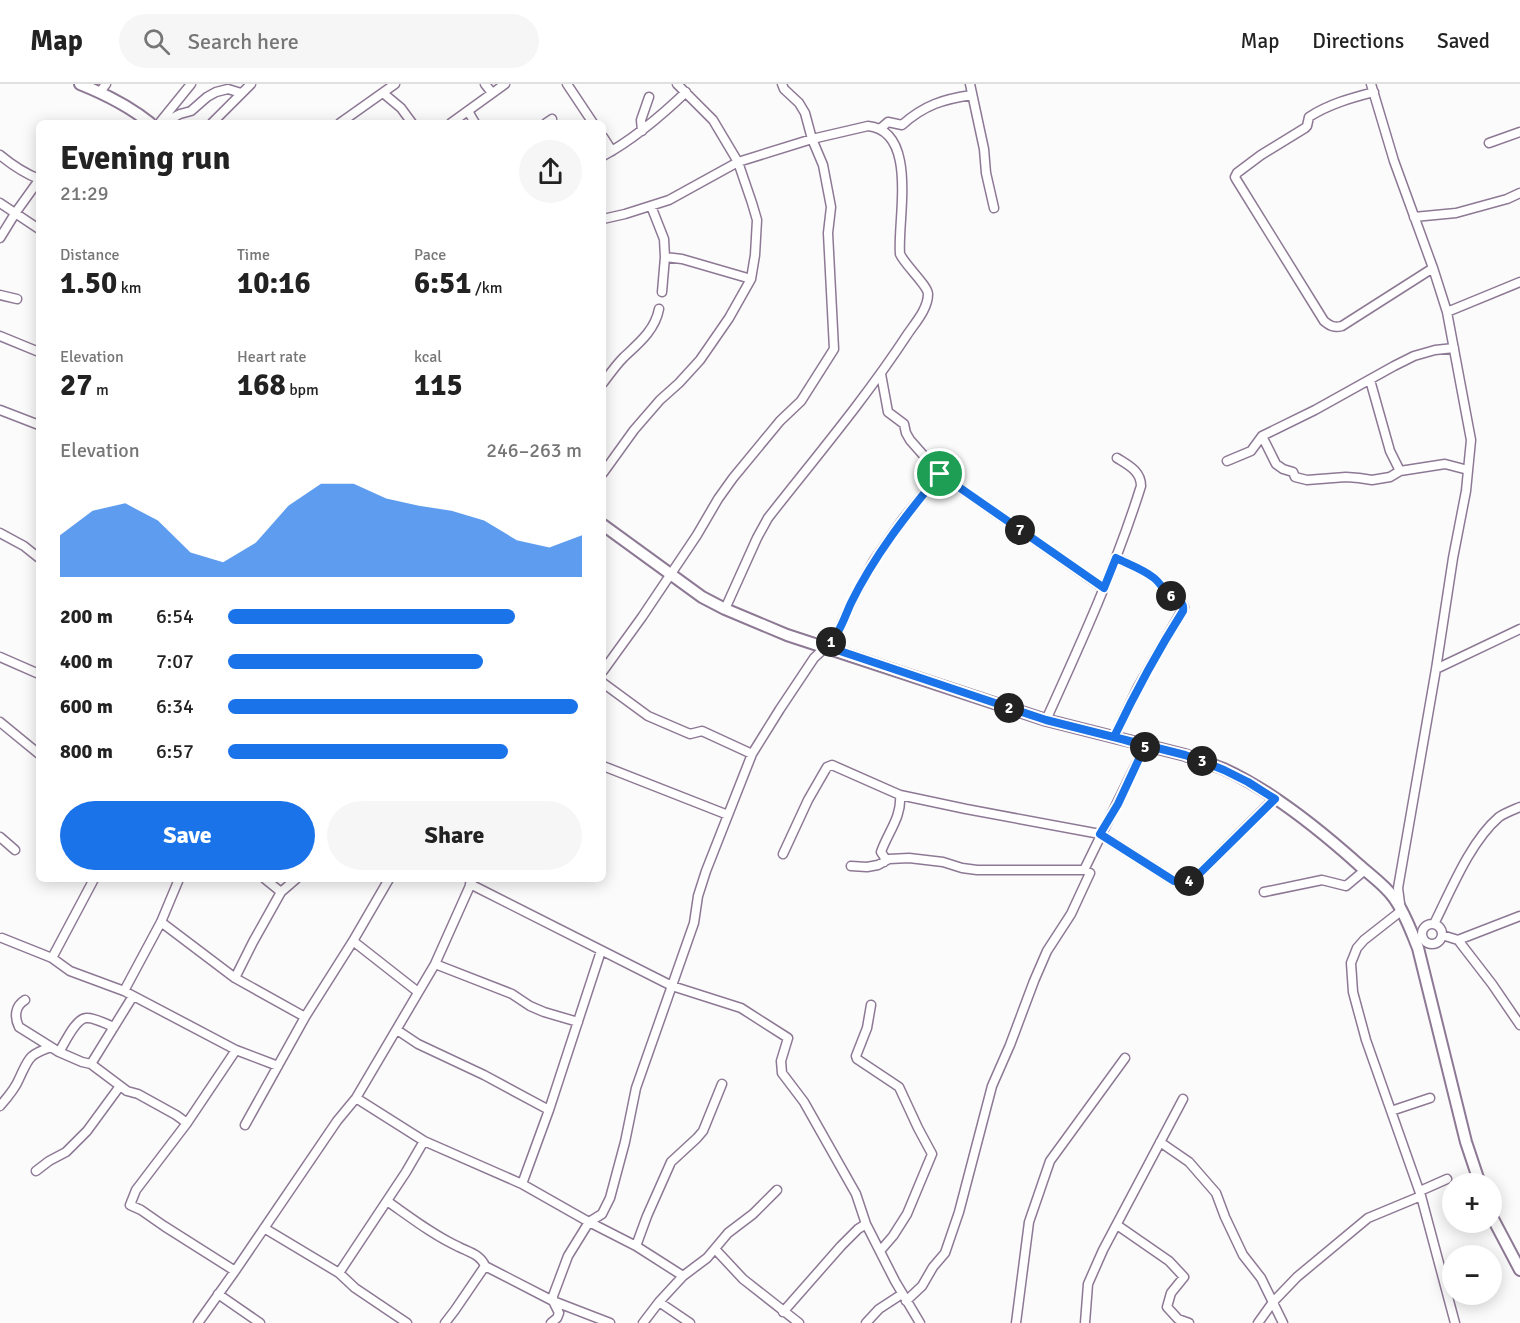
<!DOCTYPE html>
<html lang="en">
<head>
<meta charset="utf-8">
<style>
  :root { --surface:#fff; --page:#f6f6f6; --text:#222; --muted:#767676; --line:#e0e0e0; --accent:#1a73e8 }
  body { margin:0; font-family:Signika,sans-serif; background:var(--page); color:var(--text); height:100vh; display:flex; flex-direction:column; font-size:22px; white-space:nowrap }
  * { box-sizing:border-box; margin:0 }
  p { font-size:20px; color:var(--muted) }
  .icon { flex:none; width:33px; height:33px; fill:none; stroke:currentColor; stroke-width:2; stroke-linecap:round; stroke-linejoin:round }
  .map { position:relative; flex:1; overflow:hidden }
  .panel { position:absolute; left:36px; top:36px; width:570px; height:762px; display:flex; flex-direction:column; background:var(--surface); border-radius:9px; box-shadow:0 3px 15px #0003 }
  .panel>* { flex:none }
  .buttons { position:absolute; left:1442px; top:1089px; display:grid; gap:12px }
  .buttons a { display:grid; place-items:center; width:60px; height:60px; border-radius:50%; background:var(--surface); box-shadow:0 3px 15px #0003; font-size:30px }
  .pin { position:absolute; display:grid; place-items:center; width:51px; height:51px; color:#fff; margin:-26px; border:3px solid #fff; border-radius:50%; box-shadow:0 2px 6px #0007 }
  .km { position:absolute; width:30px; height:30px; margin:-15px; border-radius:50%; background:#222; color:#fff; font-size:16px; line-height:30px; text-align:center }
  .round { display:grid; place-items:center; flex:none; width:63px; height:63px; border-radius:32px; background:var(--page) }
  .overview { display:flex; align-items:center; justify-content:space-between; height:102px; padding:0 24px }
  h1 { font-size:33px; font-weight:700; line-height:45px }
  .figures { display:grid; grid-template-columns:repeat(3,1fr); gap:9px; height:102px; padding:6px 24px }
  .figures div { display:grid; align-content:center }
  .figures b { font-size:30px; font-weight:700 }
  .figures small { font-size:16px; font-weight:400 }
  .figures p { font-size:16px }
  .chart { height:168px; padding:12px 24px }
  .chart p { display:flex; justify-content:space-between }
  .chart svg { width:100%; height:108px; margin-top:6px; fill:var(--accent); opacity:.7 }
  .primary-button { display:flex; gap:12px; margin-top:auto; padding:12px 24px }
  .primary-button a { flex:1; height:69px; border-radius:36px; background:var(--accent); color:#fff; font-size:24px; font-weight:700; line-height:69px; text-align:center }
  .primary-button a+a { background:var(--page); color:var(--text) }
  ul { padding:0 24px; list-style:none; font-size:20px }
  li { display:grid; grid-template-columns:96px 72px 1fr; align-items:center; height:45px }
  li i { height:15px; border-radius:8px; background:var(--accent) }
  header { display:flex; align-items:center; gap:36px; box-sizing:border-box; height:84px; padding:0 30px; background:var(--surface); border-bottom:2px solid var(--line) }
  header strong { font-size:28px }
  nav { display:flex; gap:33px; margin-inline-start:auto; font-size:21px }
  .search { width:420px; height:54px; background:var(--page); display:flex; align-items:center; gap:15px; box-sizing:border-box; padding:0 21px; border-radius:33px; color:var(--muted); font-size:22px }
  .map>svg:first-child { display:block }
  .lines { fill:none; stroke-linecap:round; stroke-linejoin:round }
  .minor-casing { stroke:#8e7995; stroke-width:11 }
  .tertiary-casing { stroke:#8e7995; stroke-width:14 }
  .minor { stroke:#fff; stroke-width:8 }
  .tertiary { stroke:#fff; stroke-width:10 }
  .route-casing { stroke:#fff; stroke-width:12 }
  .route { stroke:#1a73e8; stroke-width:8 }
</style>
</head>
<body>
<header>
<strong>Map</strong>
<div class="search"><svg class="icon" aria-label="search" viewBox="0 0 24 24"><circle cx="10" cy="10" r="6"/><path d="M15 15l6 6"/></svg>Search here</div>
<nav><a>Map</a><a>Directions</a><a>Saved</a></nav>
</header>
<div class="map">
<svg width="1520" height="1239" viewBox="0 0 1520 1239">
  <rect width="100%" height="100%" fill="#fbfbfb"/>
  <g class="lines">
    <g class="minor-casing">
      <path id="minor" d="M485,0L492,9
        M567,0L593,39
        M970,0L984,65L986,89L994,124
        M1371,0L1394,77L1433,184L1447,228L1471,356L1466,407L1453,474L1436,585L1398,804L1401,827L1364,856L1357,864L1351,879L1353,908L1366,956L1421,1112
        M100,8L106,0
        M1374,8C1351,14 1329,20 1309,33L1307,42L1305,44L1261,71L1237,89L1235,93L1236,95L1324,237C1330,242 1334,244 1342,242L1433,184
        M383,9L401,24L412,39
        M468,27L475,39
        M161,37L191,0
        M163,39L180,30L191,27L207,13L216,8L228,5L241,9
        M212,39L251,0
        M340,39L395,0
        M451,39L505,0
        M546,39L552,35
        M880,45L888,38L902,41C924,21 944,15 972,11
        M642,47L641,36L649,13
        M603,53L612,67
        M1489,59L1520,48
        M0,71C12,81 24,89 39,95
        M603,72C634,55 660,33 686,8
        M0,119L39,145
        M651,122L664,155L665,173L662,208
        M1414,133L1456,129L1507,115L1520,109
        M603,135L625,130L669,116L738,78L812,55L868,42C919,47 897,137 900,170C905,181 928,202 928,210C928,225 915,239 907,251C865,315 815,374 768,434L757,454L725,525
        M0,154L16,128L39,96
        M665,173L682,175L751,195
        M0,211L17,215
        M1447,228L1520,198
        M0,252L39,268
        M881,290L888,328L904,340L906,349L910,356L940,390L1103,504
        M1370,296L1390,367L1400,387L1445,380L1468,386
        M603,299C609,291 616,281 624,273C639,259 655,246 659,225
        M0,326L39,341
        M1262,352L1276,380L1283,385L1293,388L1295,393L1307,396L1346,393L1359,394L1372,396L1390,393L1400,387
        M1227,377L1251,367L1262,352L1315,326L1394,282L1414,272L1435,266L1454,264
        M603,389L634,346L660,316L679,299L700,276L729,234L751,195L755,171L757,136L752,119L738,78L713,36L677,0
        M0,449L24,462L39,474
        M0,573L39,590
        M1436,585L1520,545
        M603,587L642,533L697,451L718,415L733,394L780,337L801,317L834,265L828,149L831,123L823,81L812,55L805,29L799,19L784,5L782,0
        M603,599L648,632L690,650L702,647L752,670
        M1046,636C1081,559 1116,482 1141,402C1141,387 1128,381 1117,374
        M0,638L39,670
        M1114,653L1138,603L1184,523C1181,514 1173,515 1167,508C1162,504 1159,498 1154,494C1144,485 1128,480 1116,474
        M603,682L728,731
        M0,753L15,766
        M783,770L808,716L827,683L832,681L900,711L966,725L1100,750L1174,797L1184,800L1197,792L1274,715
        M884,778L885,774L881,768C888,748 902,733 900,711
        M851,782L867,783L878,781L889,775L909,774L943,778L962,784L977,786H1084L1145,662
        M179,795L161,838L124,907L236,966L278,982
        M265,795L281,808
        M470,800L672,902L741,924L788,954L781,977L782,989L804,1018L856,1110L866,1140L895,1197L920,1239
        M1264,808L1322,796L1346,802L1365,786
        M161,838L235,894L305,933
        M1434,840C1451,806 1470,758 1499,733C1505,729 1513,726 1520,723
        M1422 850a10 10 0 1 1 20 0a10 10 0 1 1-20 0Z
        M1442,851L1458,856L1492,900L1520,941
        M2,854L52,874L70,887L124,907
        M1458,856L1520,832
        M353,857L418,908
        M52,874L94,795
        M435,880L512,910L530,922L544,928L578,938
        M235,894L253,858L281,808L296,795
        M25,916C15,922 14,933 19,943L59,968L82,978L91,980L127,1007L138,1010L176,1031L187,1039
        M871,921L867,944L856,972L857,975L899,1003L918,1044L932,1070L907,1130L893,1152L880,1167
        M397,946L418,960L484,991L549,1026
        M59,968C65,959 75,935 86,934C94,933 106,940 114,943
        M91,980L133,912
        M356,1014L424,1057L522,1100L589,1138L636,1162L683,1192
        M0,1022C7,1014 15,1005 19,995C29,974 28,971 51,963
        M1391,1027L1430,1014
        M245,1041L305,933L353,857L389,795
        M1160,1058L1189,1078L1216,1109L1225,1133L1243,1171L1261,1194L1283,1239
        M36,1087L49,1077L66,1068L87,1047L120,1002
        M522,1100L549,1026L601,867
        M1420,1107L1447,1095
        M387,1117C410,1133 433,1151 459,1163C469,1168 481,1171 485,1182L553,1217L610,1239
        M1117,1141L1169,1177L1184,1193L1171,1209L1167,1223L1178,1235L1189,1239
        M264,1144L339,1189L355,1204L407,1239
        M636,1162L647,1132L671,1078L697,1054L703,1047L722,1000
        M715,1165L743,1195L799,1239
        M235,1187L164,1142L141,1126L130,1121L136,1106L187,1039L236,966
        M339,1189L406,1088L424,1057
        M218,1210L260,1239
        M906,1217L922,1202L933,1183L945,1169L959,1128L992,1002L1010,961L1034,897L1047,867L1071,830L1090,789
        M659,1218L690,1239
        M783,1228L841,1162L858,1145L866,1140
        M198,1239L235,1187L337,1037L356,1014L435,880L473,795
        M445,1239L455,1226L485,1182
        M551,1239L557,1234L559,1229L553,1217V1212L568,1172L589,1138L602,1130L610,1114L625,1058L636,1004L694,839L698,812L706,787L752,670L780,625L814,574L829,560L837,550L853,515L873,478L903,435L940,390
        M643,1239L659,1218L683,1192L707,1174L728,1149L753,1130L777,1106
        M866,1239L879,1225L902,1210
        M1016,1239L1029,1138L1050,1077L1125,974
        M1085,1239L1088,1200L1103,1166L1183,1015
        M1258,1239L1273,1218L1297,1193L1368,1134L1421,1112L1455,1239"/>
    </g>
    <g class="tertiary-casing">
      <path id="tertiary" d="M80,0C105,10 129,22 150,39
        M603,441L702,513L725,525L787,551L1046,636L1185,671C1198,676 1211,680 1224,685C1270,706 1320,746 1358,780C1370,791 1385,801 1394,814C1405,829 1411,847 1418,864L1466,1058L1480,1100
        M1491,1131L1520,1186"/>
    </g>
    <use href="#minor" class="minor"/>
    <use href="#tertiary" class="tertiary"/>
  </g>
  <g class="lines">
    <g class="route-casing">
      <path id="route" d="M940,390C906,431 874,472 851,519C844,534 839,553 825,562L1046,636L1185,671L1204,678L1224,686L1248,698L1275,715L1197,792L1184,800L1174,797L1100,750L1118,720L1145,662L1114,653C1135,609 1157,568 1183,527C1185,515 1173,515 1166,508C1162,503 1159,498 1154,494C1143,485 1128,480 1116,474L1104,504L940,390"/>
    </g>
    <use href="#route" class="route"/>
  </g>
</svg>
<div class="buttons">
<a>+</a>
<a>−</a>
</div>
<div class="pin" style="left:940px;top:390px;background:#1e9e55"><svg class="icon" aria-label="arrive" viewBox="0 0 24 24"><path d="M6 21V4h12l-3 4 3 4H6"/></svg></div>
<b class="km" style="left:831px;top:558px">1</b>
<b class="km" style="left:1009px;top:624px">2</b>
<b class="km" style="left:1202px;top:677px">3</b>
<b class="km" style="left:1189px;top:797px">4</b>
<b class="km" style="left:1145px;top:663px">5</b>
<b class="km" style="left:1171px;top:512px">6</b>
<b class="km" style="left:1020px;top:446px">7</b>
<section class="panel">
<div class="overview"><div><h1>Evening run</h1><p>21:29</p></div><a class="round"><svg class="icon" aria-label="share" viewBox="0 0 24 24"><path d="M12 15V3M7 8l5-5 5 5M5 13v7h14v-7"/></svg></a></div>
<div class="figures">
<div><p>Distance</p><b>1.50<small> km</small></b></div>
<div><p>Time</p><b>10:16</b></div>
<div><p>Pace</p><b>6:51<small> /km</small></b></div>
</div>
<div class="figures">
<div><p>Elevation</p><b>27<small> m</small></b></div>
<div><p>Heart rate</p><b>168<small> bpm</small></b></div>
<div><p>kcal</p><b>115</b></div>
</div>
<div class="chart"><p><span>Elevation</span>246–263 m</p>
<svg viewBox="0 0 160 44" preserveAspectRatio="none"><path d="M0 44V27L10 17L20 14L30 21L40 34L50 38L60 30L70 15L80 6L90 6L100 12L110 15L120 17L130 21L140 29L150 32L160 27V44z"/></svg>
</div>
<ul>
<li><b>200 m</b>6:54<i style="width:81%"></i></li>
<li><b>400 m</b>7:07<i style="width:72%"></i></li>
<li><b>600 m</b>6:34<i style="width:99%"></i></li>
<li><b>800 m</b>6:57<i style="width:79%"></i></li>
</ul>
<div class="primary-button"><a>Save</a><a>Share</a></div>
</section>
</div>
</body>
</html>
